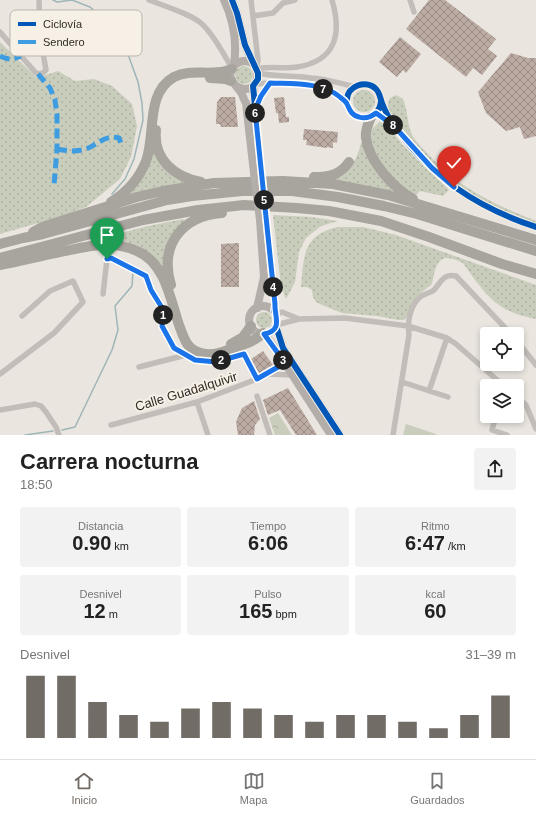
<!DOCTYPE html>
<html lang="es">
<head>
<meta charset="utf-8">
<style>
  :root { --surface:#fff; --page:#f2f2f2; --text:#222; --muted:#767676; --line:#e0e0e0; --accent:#726c67 }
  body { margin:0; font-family:Arial,sans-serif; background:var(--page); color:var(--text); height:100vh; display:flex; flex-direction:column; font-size:15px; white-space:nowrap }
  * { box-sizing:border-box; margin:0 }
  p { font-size:13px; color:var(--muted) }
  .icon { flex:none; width:22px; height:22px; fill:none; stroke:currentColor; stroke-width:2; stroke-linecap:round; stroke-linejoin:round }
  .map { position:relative; height:435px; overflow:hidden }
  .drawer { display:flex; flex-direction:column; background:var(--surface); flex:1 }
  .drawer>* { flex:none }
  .buttons { position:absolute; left:480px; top:327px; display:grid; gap:8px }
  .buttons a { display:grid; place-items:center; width:44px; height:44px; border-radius:4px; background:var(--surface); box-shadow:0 2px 6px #0003; font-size:20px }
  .pin { position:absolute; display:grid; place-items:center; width:34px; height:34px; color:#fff; margin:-41px -17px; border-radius:50% 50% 50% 0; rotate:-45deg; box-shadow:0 0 4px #0007 }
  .pin .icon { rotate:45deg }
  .km { position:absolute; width:20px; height:20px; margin:-10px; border-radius:50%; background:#222; color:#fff; font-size:11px; line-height:20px; text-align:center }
  .round { display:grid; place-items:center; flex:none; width:42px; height:42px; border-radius:4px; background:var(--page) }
  .summary { display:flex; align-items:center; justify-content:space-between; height:68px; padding:0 20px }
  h1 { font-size:22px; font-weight:600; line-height:30px }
  .figures { display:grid; grid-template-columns:repeat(3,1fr); gap:6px; height:68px; padding:4px 20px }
  .figures div { display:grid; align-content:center; border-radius:4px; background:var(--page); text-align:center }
  .figures b { font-size:20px; font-weight:600 }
  .figures small { font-size:11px; font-weight:400 }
  .figures p { font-size:11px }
  .chart { height:112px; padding:8px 20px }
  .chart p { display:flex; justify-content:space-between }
  .chart svg { width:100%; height:72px; margin-top:4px; stroke:var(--accent); stroke-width:6 }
  .dock { display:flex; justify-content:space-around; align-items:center; height:56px; border-top:1px solid var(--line); background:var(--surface); font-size:11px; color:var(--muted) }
  .dock a { display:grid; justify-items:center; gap:2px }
  .dock .active { color:var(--accent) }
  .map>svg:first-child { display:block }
  .grass { fill:url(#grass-dots) }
  .forest { fill:url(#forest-crowns) }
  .pitch { fill:#c9cdbb }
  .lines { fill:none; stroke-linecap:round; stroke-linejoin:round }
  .stream { stroke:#9eb6b8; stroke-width:1.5 }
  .building { fill:url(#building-cross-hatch) }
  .minor { stroke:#c2bdb8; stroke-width:5.5 }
  .secondary { stroke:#b3aea9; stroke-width:8 }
  .motorway { stroke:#a8a49e; stroke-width:10 }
  .secondary-bridge { stroke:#b3aea9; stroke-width:8 }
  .quiet { stroke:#3e9ce0; stroke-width:5; stroke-dasharray:10 5; stroke-linecap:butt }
  .cycleway-casing { stroke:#f6f0e6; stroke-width:8 }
  .cycleway { stroke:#0057b8; stroke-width:6 }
  .route-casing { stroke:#fff; stroke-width:8 }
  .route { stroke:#1a73e8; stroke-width:5 }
  .labels { text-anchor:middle; stroke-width:4; stroke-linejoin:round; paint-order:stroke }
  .street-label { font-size:13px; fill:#322b27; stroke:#f6f0e6 }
  .key { fill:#f6f0e6; stroke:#bbb5ad; stroke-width:1 }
  .key-label { font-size:11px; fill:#322b27 }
</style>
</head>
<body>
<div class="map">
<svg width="536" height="435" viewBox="0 0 536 435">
  <defs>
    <pattern id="grass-dots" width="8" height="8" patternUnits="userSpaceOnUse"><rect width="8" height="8" fill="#c9cdbb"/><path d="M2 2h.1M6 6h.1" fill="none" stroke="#adb0a1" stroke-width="1.8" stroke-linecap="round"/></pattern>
    <pattern id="forest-crowns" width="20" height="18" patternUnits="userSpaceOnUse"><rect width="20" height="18" fill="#c9cdbb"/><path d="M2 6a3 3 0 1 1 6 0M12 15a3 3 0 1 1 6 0" fill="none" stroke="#adb0a1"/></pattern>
    <pattern id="building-cross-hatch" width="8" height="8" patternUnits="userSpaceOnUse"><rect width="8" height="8" fill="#bbaba3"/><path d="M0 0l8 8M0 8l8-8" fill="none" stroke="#998b85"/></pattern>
  </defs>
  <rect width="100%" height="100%" fill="#eae5df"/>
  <path class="grass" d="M0,42L37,78L58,71L75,81L94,79L112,86L132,104L137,126L131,157L120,179L86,207L66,215L0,234Z
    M235 75a9 9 0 1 1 18 0a9 9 0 1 1-18 0Z
    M353 101a11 11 0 1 1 22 0a11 11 0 1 1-22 0Z
    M396,95L403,99C408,110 407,124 412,135C416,142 422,148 428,154C457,187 495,205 536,221V224C499,211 464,193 435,166C425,157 416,145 407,134C399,125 382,111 390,98Z
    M380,121L391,130L402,144L449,190L443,196L420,191L415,196C411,193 407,192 404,189C393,179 365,146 372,130C373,127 378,124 380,121Z
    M362,142L392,190V191L332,180C351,167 355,166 361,143Z
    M155,148L186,183L127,195Z
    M273,215L311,217L338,221L321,226L306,238L299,252L295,282L286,299L281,286Z
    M183,219L185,220L184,222C169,235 162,250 163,270C157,264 152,257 146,251C134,240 113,240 98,239L148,226Z
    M338,227H363L396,235L536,285V319C496,312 485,294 463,263C459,261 452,258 447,258C435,258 434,276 432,284L421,293L413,301L408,315L404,320H398L377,316L342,313L322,305L316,302L313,297L312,290L307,287H301C304,257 302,235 338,227Z
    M256 320a8 8 0 1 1 16 0a8 8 0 1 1-16 0Z"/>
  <path class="forest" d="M278,413L292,435H275L269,418Z"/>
  <path class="pitch" d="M406,424L436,434V435H403Z"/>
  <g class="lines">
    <path class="stream" d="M53,0L57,2L72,0L90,7L121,35L138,82L142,103L143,120L134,159L125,179L112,194
      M62,430L75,427L112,350L118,330L115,306L132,286L133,271
      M25,435L53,431"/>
  </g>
  <path class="building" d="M429,0H445L496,39L488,49L497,56L482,75L473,68L466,77L406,29Z
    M400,37L421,54L406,73L403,70L397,77L379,62Z
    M511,53L528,58H536V136L524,139L520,127L506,131L486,113L478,92Z
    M221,97H235L238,127H221L220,124H216L217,102L218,101Z
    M284,97L286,117H289V122L279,123L278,113H276L274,98Z
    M304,129L338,132L337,143L333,142V148L327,147V148L306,145L307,140H303Z
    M239,243V287H221V244Z
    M263,351L273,365L259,373L251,359Z
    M288,388L317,435H296L280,410L268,415L263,400Z
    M254,401L260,419L255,425L254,435H238L236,422L242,408Z"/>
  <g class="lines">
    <path class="minor" d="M149,0C164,6 191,14 202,24C215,36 223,54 232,68
      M251,0L258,60L257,65L255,67
      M410,0L414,12
      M253,16L273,13L283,3L295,0
      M0,32L35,72L38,74L43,73L46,70L40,36L39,0
      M257,69C270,66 284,69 297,67C336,61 342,34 332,0
      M258,73C276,77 293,75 311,78C326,79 340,83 355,87
      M255,84C277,82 308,82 329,90C336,93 341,98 347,103
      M381,101C379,125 346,123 347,100C347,86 366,79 376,89C380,93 380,98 382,103C385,111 390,120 395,127C433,178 476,207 536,227
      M256,107L261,96L270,83
      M376,113L391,124
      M103,294L107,259L111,258L146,276L151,290L164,311L162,326L174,348L195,360L216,362L244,354L257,379
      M276,314L282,312L299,319
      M276,325L299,319L345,318L408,326L447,338L456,344L504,386
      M517,341L536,365
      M139,367L186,355
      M0,374L54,333L83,302L73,281L50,291L22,316
      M266,374L293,375
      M402,382L448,397
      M429,391L447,338
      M257,396L270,435
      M517,397L526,405L536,429
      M197,402L208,435
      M0,410L35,404L41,406L46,412L56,427L59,435
      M496,416L492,430L507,435
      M111,425L197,402L257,379L285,363
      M393,435L409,335C407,322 410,306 420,297C424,294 430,293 434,290C441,282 444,273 456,276L511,334"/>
    <path class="secondary" d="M224,0C234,21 237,43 234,65
      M232,0L237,13L245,45L253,64
      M236,86C259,100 267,60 243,61C239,62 235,64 233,67C225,79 237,85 242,94C243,97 244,100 246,103L254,173
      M253,86L261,172
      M266,219L275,304L274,311
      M249 320a14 14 0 1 1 28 0a14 14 0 1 1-28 0Z
      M257,308L264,277L260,220
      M276,326L283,348L340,435
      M264,333L277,351L331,435"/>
    <path class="motorway" d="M210,78L226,79L231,81
      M371,117C368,124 365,131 366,138C369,161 393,188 413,199
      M156,130C153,159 174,177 201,182
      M314,177C329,177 340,175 349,162
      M111,202C127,192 139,179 146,161C156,135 145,93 174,77C188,70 205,74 220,72C224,72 228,70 232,69
      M33,232L42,227L137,197L163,191L214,183L283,181L333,184L388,195L536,240
      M0,244L23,238L43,234L167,200L192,196L242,191H292L338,197L384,206L417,214L536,251
      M0,258L143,220L198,210L244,205L297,208L329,211L381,221L429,237L502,264L536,274
      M0,265C20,261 40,256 60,252C86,247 111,239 137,251C164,262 170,297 178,322C181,330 183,338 188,345C199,358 217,355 230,349C241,345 255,342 263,333
      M171,285C159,245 182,216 222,213
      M231,344L243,337L251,326"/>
    <path class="secondary-bridge" d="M261,172L266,219
      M254,173L260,220"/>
    <path class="quiet" d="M0,56C9,60 12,60 21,56
      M38,74L50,88L55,100L57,115V149L54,185
      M57,149C67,151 76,152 86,149C97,145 106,134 119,138L122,146"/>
    <g class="cycleway-casing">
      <path id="cycleway" d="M232,0L237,13L245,45L258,73V79L253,86L275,304L274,311L277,318L276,326L283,348L340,435
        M381,101C379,125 346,123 347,100C347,86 366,79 376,89C380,93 380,98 382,103C385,111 390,120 395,127C433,178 476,207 536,227"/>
    </g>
    <use href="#cycleway" class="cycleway"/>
  </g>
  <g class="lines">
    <g class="route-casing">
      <path id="route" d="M107,259L111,258L146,276L151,290L164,311L162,326L174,348L195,360L216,362L244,354L257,379L285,363L264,334C284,330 274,316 275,304L255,110L261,96L270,83C292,84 323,82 340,97C342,99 346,101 347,104C350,110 351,115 359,117C365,119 371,117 376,113L394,126L432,168L454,187"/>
    </g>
    <use href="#route" class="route"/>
  </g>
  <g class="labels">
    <g class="street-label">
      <text transform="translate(186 391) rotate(-17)" y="5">Calle Guadalquivir</text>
    </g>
  </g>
  <rect x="10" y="10" width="132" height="46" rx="6" class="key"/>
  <rect x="18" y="22" width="18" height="4" fill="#0057b8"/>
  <rect x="18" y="40" width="18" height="4" fill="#3e9ce0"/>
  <g class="key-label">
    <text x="43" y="28">Ciclovía</text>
    <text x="43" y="46">Sendero</text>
  </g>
</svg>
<div class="buttons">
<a><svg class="icon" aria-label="locate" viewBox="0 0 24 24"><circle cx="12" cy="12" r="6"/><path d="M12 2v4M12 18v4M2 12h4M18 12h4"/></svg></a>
<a><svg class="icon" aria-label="layers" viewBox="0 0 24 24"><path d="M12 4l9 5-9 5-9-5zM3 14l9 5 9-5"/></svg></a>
</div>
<div class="pin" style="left:107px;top:259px;background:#1e9e55"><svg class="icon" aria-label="arrive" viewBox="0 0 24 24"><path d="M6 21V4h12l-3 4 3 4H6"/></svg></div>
<div class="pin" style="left:454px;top:187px;background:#d93025"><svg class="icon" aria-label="check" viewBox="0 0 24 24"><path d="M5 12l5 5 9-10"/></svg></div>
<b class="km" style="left:163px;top:315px">1</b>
<b class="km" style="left:221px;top:360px">2</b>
<b class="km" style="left:283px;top:360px">3</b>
<b class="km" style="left:273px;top:287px">4</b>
<b class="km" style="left:264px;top:200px">5</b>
<b class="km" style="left:255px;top:113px">6</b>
<b class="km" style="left:323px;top:89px">7</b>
<b class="km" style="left:393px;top:125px">8</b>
</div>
<section class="drawer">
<div class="summary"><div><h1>Carrera nocturna</h1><p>18:50</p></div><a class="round"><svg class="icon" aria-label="share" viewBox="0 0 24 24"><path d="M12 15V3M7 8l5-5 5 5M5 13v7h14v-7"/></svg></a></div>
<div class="figures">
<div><p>Distancia</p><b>0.90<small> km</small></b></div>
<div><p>Tiempo</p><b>6:06</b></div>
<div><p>Ritmo</p><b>6:47<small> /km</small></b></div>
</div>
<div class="figures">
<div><p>Desnivel</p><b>12<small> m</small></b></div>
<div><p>Pulso</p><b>165<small> bpm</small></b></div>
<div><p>kcal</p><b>60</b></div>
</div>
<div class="chart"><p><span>Desnivel</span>31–39 m</p>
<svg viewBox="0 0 160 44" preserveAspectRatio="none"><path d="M5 44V6M15 44V6M25 44V22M35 44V30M45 44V34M55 44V26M65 44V22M75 44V26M85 44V30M95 44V34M105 44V30M115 44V30M125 44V34M135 44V38M145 44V30M155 44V18"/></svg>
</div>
</section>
<nav class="dock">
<a class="active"><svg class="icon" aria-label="home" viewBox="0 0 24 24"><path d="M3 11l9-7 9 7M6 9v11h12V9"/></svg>Inicio</a>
<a><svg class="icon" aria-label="map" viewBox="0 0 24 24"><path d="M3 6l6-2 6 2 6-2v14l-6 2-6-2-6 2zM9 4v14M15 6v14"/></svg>Mapa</a>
<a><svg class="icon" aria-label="saved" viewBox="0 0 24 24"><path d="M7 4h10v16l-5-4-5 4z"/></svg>Guardados</a>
</nav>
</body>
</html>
